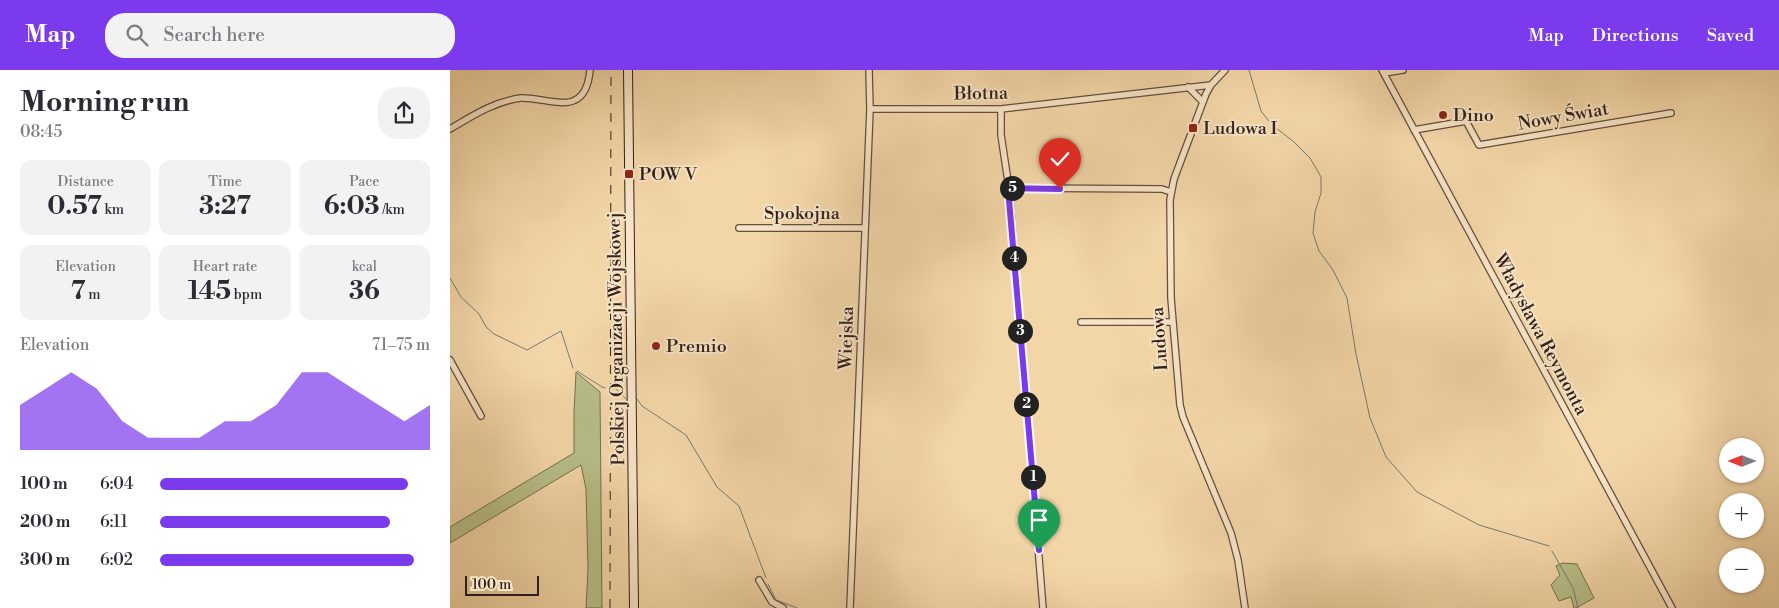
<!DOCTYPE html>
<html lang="en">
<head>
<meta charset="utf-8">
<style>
  :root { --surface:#fff; --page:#f2f2f3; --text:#2b2b33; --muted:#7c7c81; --accent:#7c3aed }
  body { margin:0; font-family:"Libre Bodoni",serif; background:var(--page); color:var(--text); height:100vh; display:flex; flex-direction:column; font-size:19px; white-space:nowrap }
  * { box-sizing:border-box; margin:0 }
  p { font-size:16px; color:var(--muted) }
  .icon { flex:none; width:28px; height:28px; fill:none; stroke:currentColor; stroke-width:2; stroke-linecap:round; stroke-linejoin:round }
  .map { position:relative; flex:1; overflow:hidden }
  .side { display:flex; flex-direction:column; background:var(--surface); width:450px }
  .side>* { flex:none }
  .needle { width:32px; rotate:270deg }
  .fabs { position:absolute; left:1269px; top:368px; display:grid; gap:10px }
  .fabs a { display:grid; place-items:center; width:45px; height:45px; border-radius:50%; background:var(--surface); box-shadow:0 1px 4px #0004; font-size:25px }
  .scale { position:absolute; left:15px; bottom:12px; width:74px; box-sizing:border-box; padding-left:5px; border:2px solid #32211a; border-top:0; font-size:14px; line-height:18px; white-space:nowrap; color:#32211a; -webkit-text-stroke:4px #f7e4c6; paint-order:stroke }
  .pin { position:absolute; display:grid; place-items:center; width:42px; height:42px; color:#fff; margin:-51px -21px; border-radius:50% 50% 50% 0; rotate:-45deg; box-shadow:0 0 5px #0007 }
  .pin .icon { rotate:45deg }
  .km { position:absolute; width:25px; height:25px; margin:-12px; border-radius:50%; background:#222; color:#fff; font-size:14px; line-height:25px; text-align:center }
  .round { display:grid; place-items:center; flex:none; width:52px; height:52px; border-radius:20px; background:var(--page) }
  .overview { display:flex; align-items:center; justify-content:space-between; height:85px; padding:0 20px }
  h1 { font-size:28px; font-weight:700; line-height:38px }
  .metrics { display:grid; grid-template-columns:repeat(3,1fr); gap:8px; height:85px; padding:5px 20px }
  .metrics div { display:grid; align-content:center; border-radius:12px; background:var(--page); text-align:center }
  .metrics b { font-size:25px; font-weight:700 }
  .metrics small { font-size:14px; font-weight:400 }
  .metrics p { font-size:14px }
  .chart { height:140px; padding:10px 20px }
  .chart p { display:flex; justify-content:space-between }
  .chart svg { width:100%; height:90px; margin-top:5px; fill:var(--accent); opacity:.7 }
  ul { padding:0 20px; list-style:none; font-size:16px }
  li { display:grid; grid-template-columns:80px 60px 1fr; align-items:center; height:38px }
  li i { height:12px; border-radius:6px; background:var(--accent) }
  header { display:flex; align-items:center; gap:30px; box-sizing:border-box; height:70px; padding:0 25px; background:var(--accent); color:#fff }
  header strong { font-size:24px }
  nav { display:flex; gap:28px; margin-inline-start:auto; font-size:18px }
  .search { width:350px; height:45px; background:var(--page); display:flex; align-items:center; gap:12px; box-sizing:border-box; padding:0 18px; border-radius:20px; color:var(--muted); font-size:19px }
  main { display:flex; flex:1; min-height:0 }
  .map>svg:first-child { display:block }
  .green { fill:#b8be89; stroke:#757052 }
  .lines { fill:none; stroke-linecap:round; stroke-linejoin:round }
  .stream { stroke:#727c72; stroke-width:1 }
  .street-casing { stroke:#624e3e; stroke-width:8 }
  .secondary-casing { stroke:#32211a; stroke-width:10 }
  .street { stroke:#f7e4c6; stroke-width:5.5 }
  .secondary { stroke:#f7e4c6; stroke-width:8 }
  .rail { stroke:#32211a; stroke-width:1; stroke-dasharray:9 9; stroke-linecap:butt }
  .route-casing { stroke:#fff; stroke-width:10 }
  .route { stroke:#7c3aed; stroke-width:6 }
  .poi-dot { fill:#8f2418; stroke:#f7e4c6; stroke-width:2 }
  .labels { text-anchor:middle; stroke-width:4; stroke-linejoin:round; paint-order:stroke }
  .street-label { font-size:18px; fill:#32211a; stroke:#f7e4c6 }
  .poi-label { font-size:18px; fill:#32211a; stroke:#f7e4c6; text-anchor:start }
</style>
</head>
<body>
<header>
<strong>Map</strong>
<div class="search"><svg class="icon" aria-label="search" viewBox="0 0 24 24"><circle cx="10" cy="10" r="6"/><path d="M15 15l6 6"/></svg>Search here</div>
<nav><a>Map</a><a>Directions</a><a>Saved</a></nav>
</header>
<main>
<section class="side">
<div class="overview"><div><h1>Morning run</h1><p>08:45</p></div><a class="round"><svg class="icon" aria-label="share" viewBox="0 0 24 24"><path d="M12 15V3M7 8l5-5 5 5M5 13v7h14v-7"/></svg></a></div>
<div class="metrics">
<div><p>Distance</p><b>0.57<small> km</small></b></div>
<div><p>Time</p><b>3:27</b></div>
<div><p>Pace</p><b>6:03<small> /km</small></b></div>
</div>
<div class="metrics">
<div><p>Elevation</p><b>7<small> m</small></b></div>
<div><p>Heart rate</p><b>145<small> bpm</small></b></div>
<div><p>kcal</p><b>36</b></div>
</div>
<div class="chart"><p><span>Elevation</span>71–75 m</p>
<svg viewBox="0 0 160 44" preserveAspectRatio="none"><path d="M0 44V22L10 14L20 6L30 14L40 30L50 38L60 38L70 38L80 30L90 30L100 22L110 6L120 6L130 14L140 22L150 30L160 22V44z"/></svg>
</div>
<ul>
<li><b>100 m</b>6:04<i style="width:92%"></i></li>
<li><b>200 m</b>6:11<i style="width:85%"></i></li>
<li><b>300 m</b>6:02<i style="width:94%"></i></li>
</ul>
</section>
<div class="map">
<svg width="1329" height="538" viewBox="0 0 1329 538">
  <rect width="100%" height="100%" fill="#f3d6a8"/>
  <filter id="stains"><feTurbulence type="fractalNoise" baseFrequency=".004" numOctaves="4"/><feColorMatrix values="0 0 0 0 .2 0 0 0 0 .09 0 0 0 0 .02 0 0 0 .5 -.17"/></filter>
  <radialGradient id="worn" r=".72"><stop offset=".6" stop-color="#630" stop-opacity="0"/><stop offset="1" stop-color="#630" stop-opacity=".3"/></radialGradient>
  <path class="green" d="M126,302L150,322L152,538H136L138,499L136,419L131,395L0,473V457L124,383V343Z
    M1113,493L1127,494L1144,528L1126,538H1124L1121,527L1109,531L1101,515L1110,505L1106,496Z"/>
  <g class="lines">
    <path class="stream" d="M799,0L811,41L821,54L844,72L860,88L871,107V123L865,142L863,163L869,181L883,200L897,228L906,284L920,348L936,387L967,422L1029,455L1099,476
      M0,208L11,227L29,244L36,257L44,264L77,280L111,261L123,298
      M127,301L152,317L155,318
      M163,318H165L176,329
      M187,329L192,336L236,365L267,417L289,436L316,508
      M1102,481L1123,518L1128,538
      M318,514L326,530L347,538"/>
    <g class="street-casing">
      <path id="street" d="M775,0L761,15L756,24L724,109L720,130L721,228L730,335L733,347L781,463L788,490L795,538
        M932,0L1222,538
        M934,3L953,0
        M738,17L753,32
        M420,39H551L761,15
        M551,39V65L559,118L593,538
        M0,59C22,46 45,31 71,28C86,27 114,37 125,30C136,25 139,11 140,0
        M964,60L1016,51L1029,75L1221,43
        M559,118L712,119L721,122
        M289,158H415
        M631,252H723
        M0,290L31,346
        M309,510L322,532L333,538
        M400,538L420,39L419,0"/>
    </g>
    <g class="secondary-casing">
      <path id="secondary" d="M178,0L184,538"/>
    </g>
    <use href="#street" class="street"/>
    <use href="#secondary" class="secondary"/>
    <path class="rail" d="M160,538L161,0"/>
  </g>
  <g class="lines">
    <g class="route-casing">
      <path id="route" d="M589,480L558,118L610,119"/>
    </g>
    <use href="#route" class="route"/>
  </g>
  <g class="poi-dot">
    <circle cx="993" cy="45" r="5"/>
    <rect x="738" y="53" width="10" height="10" rx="2.5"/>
    <rect x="174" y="99" width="10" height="10" rx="2.5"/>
    <circle cx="206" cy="276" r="5"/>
  </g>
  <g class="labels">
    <g class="street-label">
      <text transform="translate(531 23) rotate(-1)" y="6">Błotna</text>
      <text transform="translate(1113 46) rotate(-10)" y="6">Nowy Świat</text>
      <text x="352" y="149">Spokojna</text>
      <text transform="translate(1091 264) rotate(62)" y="6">Władysława Reymonta</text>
      <text transform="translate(396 268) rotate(-88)" y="6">Wiejska</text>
      <text transform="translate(166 269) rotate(-91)" y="6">Polskiej Organizacji Wojskowej</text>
      <text transform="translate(709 269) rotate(-94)" y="6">Ludowa</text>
    </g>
    <g class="poi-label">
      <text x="1003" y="51">Dino</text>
      <text x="753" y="64">Ludowa I</text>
      <text x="189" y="110">POW V</text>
      <text x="216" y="282">Premio</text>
    </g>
  </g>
  <rect width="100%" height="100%" filter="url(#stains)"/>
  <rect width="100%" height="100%" fill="url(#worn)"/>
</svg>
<div class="fabs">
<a><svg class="needle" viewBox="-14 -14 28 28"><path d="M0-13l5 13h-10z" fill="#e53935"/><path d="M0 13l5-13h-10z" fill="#7c7c81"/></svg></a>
<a>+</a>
<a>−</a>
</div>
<div class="scale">100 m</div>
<div class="pin" style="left:589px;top:480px;background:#1e9e55"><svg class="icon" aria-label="arrive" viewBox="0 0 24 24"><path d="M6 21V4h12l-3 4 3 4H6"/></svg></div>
<div class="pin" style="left:610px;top:119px;background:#d93025"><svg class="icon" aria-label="check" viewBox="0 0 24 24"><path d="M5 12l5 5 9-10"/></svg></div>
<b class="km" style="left:583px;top:407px">1</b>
<b class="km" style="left:576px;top:334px">2</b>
<b class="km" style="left:570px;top:261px">3</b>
<b class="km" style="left:564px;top:188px">4</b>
<b class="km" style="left:562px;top:118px">5</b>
</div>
</main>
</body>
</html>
